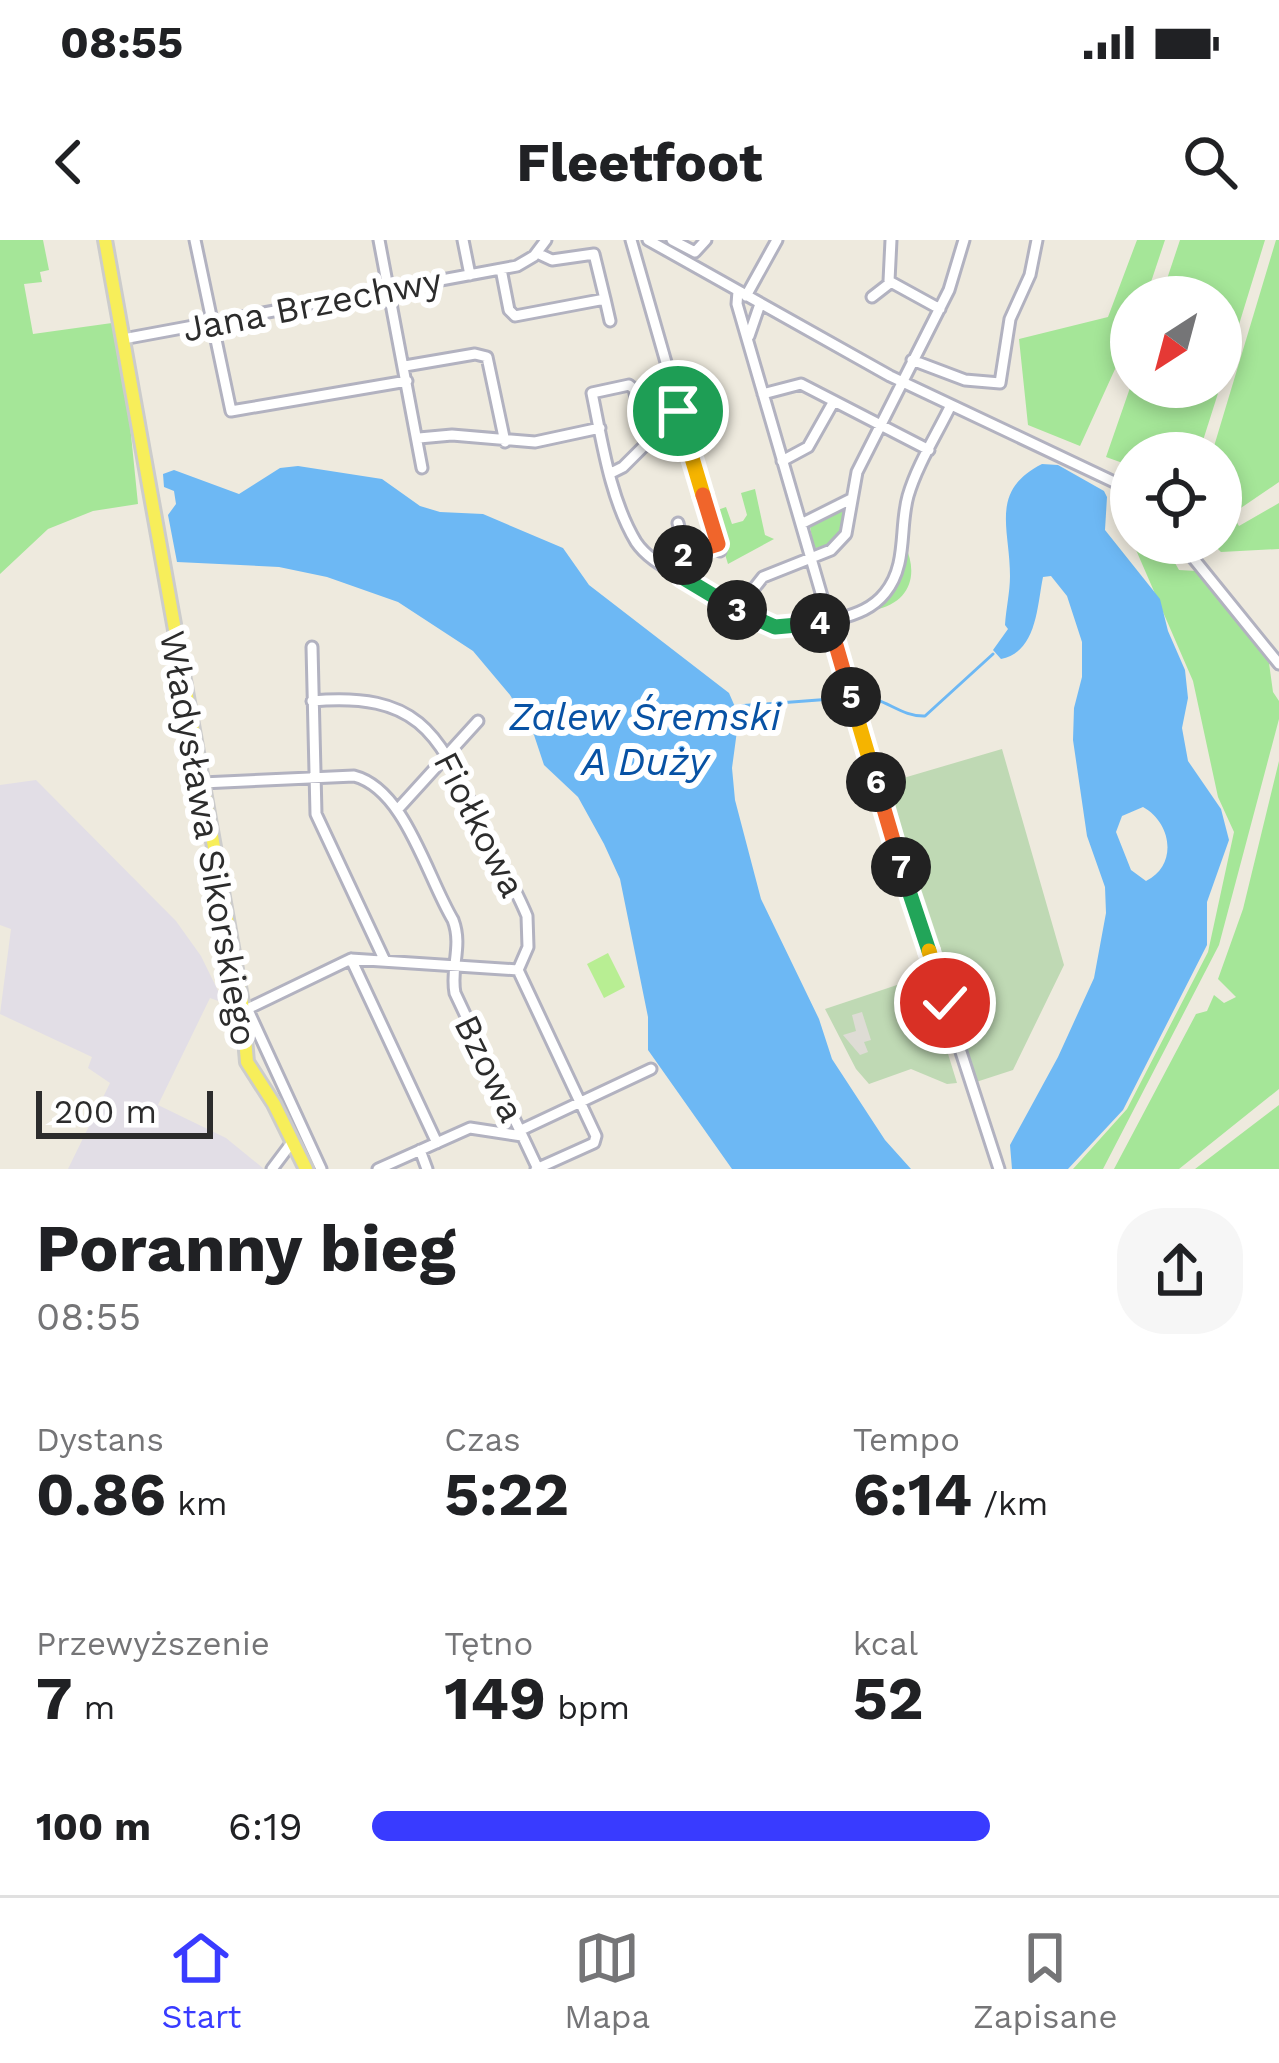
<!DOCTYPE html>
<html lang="pl">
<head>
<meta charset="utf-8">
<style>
  :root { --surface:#fff; --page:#f6f6f6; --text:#202124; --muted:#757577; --line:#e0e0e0; --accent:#393bff }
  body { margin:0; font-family:"Work Sans",sans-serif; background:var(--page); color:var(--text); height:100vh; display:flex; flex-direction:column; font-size:45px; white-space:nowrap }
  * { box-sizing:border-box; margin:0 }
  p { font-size:39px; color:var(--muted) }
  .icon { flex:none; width:66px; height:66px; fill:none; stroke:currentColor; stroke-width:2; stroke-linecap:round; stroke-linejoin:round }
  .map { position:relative; height:929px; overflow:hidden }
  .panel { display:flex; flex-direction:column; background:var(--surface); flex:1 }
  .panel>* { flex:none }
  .needle { width:78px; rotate:216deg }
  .tools { position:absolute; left:1110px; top:36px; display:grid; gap:24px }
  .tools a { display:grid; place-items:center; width:132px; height:132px; border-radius:50%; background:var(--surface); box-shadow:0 6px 18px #0003; font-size:60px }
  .scale { position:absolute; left:36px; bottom:30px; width:177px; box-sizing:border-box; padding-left:12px; border:6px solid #2c2c2c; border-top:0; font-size:33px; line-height:42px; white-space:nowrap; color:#2c2c2c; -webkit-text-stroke:9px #fff; paint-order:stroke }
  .pin { position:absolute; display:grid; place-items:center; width:102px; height:102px; color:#fff; margin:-51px; border:6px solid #fff; border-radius:50%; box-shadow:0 3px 12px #0007 }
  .km { position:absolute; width:60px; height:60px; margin:-30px; border-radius:50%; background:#222; color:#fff; font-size:33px; line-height:60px; text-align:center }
  .round { display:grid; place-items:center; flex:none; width:126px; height:126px; border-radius:48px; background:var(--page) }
  .headline { display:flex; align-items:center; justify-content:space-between; height:204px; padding:0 36px }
  h1 { font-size:66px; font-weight:700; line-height:90px }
  .metrics { display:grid; grid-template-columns:repeat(3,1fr); gap:18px; height:204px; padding:12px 36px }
  .metrics div { display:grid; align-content:center }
  .metrics b { font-size:60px; font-weight:700 }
  .metrics small { font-size:33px; font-weight:400 }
  .metrics p { font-size:33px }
  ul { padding:0 36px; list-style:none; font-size:39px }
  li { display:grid; grid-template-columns:192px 144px 1fr; align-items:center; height:90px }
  li i { height:30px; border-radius:15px; background:var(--accent) }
  .status { display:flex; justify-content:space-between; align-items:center; height:84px; padding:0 60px; background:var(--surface); direction:ltr }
  .status svg { height:33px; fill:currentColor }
  header { display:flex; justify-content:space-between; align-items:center; height:156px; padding:0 36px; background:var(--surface); font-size:54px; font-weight:700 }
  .tab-bar { display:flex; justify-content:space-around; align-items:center; height:168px; border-top:3px solid var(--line); background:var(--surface); font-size:33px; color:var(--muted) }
  .tab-bar a { display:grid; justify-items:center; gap:6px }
  .tab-bar .selected { color:var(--accent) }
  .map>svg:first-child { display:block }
  .industrial { fill:#e2dee6 }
  .green { fill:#a5e698 }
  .cemetery { fill:#bfd9b4 }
  .pitch { fill:#b8ee93 }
  .plaza { fill:#dedcd5 }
  .water { fill:#6db8f4; fill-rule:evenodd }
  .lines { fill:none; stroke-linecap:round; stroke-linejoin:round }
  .stream { stroke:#6db8f4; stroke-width:3 }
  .minor-casing { stroke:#b2b2c0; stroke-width:15 }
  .major-casing { stroke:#ccc; stroke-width:18 }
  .minor { stroke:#fff; stroke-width:9 }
  .major { stroke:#f7ee5a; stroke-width:12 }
  .split-1-casing { stroke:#fff; stroke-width:24 }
  .split-2-casing { stroke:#fff; stroke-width:24 }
  .split-3-casing { stroke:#fff; stroke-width:24 }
  .split-4-casing { stroke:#fff; stroke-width:24 }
  .split-5-casing { stroke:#fff; stroke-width:24 }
  .split-6-casing { stroke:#fff; stroke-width:24 }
  .split-7-casing { stroke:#fff; stroke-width:24 }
  .split-8-casing { stroke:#fff; stroke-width:24 }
  .split-9-casing { stroke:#fff; stroke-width:24 }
  .split-1 { stroke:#f5b400; stroke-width:15 }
  .split-2 { stroke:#f0652b; stroke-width:15 }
  .split-3 { stroke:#22a559; stroke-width:15 }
  .split-4 { stroke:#22a559; stroke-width:15 }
  .split-5 { stroke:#f0652b; stroke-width:15 }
  .split-6 { stroke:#f5b400; stroke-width:15 }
  .split-7 { stroke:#f0652b; stroke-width:15 }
  .split-8 { stroke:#22a559; stroke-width:15 }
  .split-9 { stroke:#f5b400; stroke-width:15 }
  .labels { text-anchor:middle; stroke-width:12; stroke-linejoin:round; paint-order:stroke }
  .street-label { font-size:36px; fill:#2c2c2c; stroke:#fff }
  .water-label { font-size:39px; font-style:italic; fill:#0852a4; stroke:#fff }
</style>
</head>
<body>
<div class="status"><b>08:55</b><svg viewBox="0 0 49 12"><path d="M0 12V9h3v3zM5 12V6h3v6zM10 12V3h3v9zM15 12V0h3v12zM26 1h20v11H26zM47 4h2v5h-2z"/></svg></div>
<header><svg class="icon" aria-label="back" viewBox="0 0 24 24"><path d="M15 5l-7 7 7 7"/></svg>Fleetfoot<svg class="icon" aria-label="search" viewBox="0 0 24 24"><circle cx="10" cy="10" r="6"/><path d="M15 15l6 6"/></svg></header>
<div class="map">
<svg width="1279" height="929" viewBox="0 0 1279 929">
  <rect width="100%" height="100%" fill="#eeeade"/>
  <path class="industrial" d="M36,540L176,681L201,716L224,763L210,758L158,865L226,898L264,929H68L110,843L88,828L92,817L0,774L11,689L0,685V545Z"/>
  <path class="green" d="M0,0H43L49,30L40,32L42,42L24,44L33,94L112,83L128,165L138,264L93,271L48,289L0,334Z
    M1137,0H1165L1146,57H1131V94L1080,206L1028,185L1019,99L1108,77Z
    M1180,0H1265L1221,143V57H1161Z
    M1276,0H1279V242L1232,274L1239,286L1279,263V309L1221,312L1212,303H1221V213H1212Z
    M1131,145L1220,147L1199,213H1131V226L1106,217Z
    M755,249L765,295L774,299L728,324L712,272L726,267L732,284L743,281L747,275L741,253Z
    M844,263L848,267L845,288L831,307L814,308L810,287Z
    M1133,303H1175L1171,316L1179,330L1197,331L1269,423L1273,452L1279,461V479L1219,705L1103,929H1073L1127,869L1208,712L1234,592L1218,557L1193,441Z
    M905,305C919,335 910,363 874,370L888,354Z
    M1279,521V849L1179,929H1114L1196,774L1207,771L1214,755L1224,763L1236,757L1218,739L1243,669Z
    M1279,865V929H1195Z"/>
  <path class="cemetery" d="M1002,509L1064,725L1013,830L973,843L915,646L916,639L883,544Z
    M924,736L957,843L947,844L911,829L869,844L856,829L825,769Z"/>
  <path class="pitch" d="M608,713L625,747L604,758L587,724Z"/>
  <path class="plaza" d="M862,772L871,800L864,802L868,812L860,815L843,795L856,791L852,775Z"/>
  <path class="water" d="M1042,224L1058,225L1104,251L1107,257L1105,290L1160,359L1168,391L1185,430L1188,458L1182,488L1188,521L1221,569L1229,600L1207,662V705L1123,870L1068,929H1012L1010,905L1058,817L1094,738L1106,673L1105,647L1087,596L1073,500L1074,468L1082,437V402L1067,356L1051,336L1043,337C1037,366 1037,412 1001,419L993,410L1008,389L1005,385C1006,369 1010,352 1010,336C1010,288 989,251 1042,224ZM1143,567C1172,583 1178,625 1146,641L1131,630L1116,592L1122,576Z
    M298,226L382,239L420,266L440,272L483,274L563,308L589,345L729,453L739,476L732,528L735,560L761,659L819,779L832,819L885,900L911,929H732L648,810V777L620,639L604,604L578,557L544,525L534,495L510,455L473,411L398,362L327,337L279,327L177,322L168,275L176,264L174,251L164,247L163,234L174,230L239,254L280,228Z"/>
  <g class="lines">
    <path class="stream" d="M859,457C884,456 900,477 925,476L993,414
      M737,466L845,458"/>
    <g class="minor-casing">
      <path id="minor" d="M195,0L231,171L407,141
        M379,0L422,228
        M463,0L470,35
        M631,0L720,311
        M648,0L890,136L1131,250
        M672,0L695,12L706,0
        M891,0L889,41L940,69
        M501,29L509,70L515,76L605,59L594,14L552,20L537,13
        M738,51L737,64L899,621L999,929
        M746,56L777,0
        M872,57L890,43
        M605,59L610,81
        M749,96L760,64
        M123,99L517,26L534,16L546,0
        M912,120L965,140L1000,143L1010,79L1030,35L1037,0
        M405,126L475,114L487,117L505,202
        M763,154L801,144L929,210
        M419,198L452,195L535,202L600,188
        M782,221L808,207L834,161
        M611,233L623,227L647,203L634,149L629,145L592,153C602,201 610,259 636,302C648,320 669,329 687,340C746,377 766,398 838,379C857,374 873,368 885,353C908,325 899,288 908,256C917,225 937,194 951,165
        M678,283L686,314
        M801,284L851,259
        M1181,303L1279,424
        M664,326L673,319L718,304
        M737,370L763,337L831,310L846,294L857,232L949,50L964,0
        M312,407L316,574L384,719
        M312,461C428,451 440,501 485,592C499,620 515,647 527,676L528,707L518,730
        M202,543L354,536C405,549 427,637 453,680C463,706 450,728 455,753L538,929
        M398,569L478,481
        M351,719L437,903
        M518,730L596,896L594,903L536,929
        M247,768L321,929
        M243,771L351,719L518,730
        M519,891L651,829
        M420,910L427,929
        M272,929L293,901
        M378,929L470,888L522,896"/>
    </g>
    <g class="major-casing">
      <path id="major" d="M105,0L242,763L247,822L274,864L306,929"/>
    </g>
    <use href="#minor" class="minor"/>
    <use href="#major" class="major"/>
  </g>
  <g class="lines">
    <g class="split-1-casing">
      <path id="split-1" d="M678,171L703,255"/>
    </g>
    <g class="split-2-casing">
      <path id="split-2" d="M683,315L718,304L703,255"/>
    </g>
    <g class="split-3-casing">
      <path id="split-3" d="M683,315L682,337L737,370"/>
    </g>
    <g class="split-4-casing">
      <path id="split-4" d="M737,370L775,387L820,383"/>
    </g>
    <g class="split-5-casing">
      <path id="split-5" d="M820,383L829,381L851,457"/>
    </g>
    <g class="split-6-casing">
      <path id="split-6" d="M851,457L876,542"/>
    </g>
    <g class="split-7-casing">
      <path id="split-7" d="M876,542L901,627"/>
    </g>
    <g class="split-8-casing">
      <path id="split-8" d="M901,627L929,711"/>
    </g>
    <g class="split-9-casing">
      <path id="split-9" d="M929,711L945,763"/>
    </g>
    <use href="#split-1" class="split-1"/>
    <use href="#split-2" class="split-2"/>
    <use href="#split-3" class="split-3"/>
    <use href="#split-4" class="split-4"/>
    <use href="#split-5" class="split-5"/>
    <use href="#split-6" class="split-6"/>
    <use href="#split-7" class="split-7"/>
    <use href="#split-8" class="split-8"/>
    <use href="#split-9" class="split-9"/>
  </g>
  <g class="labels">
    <g class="street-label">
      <text transform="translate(312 64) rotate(-11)" y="13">Jana Brzechwy</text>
      <text transform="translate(480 584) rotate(63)" y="13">Fiołkowa</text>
      <text transform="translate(209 598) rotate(80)" y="13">Władysława Sikorskiego</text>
      <text transform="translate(490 828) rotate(64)" y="13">Bzowa</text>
    </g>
    <g class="water-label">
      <text x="645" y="490">Zalew Śremski<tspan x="645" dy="45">A Duży</tspan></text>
    </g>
  </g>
</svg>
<div class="tools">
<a><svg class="needle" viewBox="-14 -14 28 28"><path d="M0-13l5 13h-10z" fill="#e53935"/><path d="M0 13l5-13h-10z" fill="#757577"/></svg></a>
<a><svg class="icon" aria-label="locate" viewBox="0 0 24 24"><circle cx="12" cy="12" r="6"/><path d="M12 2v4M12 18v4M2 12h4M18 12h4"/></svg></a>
</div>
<div class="scale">200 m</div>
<div class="pin" style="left:678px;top:171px;background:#1e9e55"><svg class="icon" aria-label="arrive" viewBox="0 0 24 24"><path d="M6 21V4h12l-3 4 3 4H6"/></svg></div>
<div class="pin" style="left:945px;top:763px;background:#d93025"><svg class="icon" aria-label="check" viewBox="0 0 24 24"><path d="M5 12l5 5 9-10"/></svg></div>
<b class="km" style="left:683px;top:315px">2</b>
<b class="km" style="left:737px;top:370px">3</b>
<b class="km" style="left:820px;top:383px">4</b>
<b class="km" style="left:851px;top:457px">5</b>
<b class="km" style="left:876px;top:542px">6</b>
<b class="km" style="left:901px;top:627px">7</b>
</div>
<section class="panel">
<div class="headline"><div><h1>Poranny bieg</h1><p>08:55</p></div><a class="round"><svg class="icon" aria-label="share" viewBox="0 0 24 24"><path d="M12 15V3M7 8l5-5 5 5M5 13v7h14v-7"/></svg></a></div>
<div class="metrics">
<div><p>Dystans</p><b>0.86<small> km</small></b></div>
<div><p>Czas</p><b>5:22</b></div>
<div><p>Tempo</p><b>6:14<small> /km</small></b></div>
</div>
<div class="metrics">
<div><p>Przewyższenie</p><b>7<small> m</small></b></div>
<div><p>Tętno</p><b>149<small> bpm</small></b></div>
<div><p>kcal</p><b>52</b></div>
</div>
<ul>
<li><b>100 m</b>6:19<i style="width:71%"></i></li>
</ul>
</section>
<nav class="tab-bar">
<a class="selected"><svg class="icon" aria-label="home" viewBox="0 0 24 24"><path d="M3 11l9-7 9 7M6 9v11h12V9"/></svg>Start</a>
<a><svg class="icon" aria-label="map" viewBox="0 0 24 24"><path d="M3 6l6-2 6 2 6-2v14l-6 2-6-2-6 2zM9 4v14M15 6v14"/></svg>Mapa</a>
<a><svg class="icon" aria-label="saved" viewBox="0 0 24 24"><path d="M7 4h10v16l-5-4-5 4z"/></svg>Zapisane</a>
</nav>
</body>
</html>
